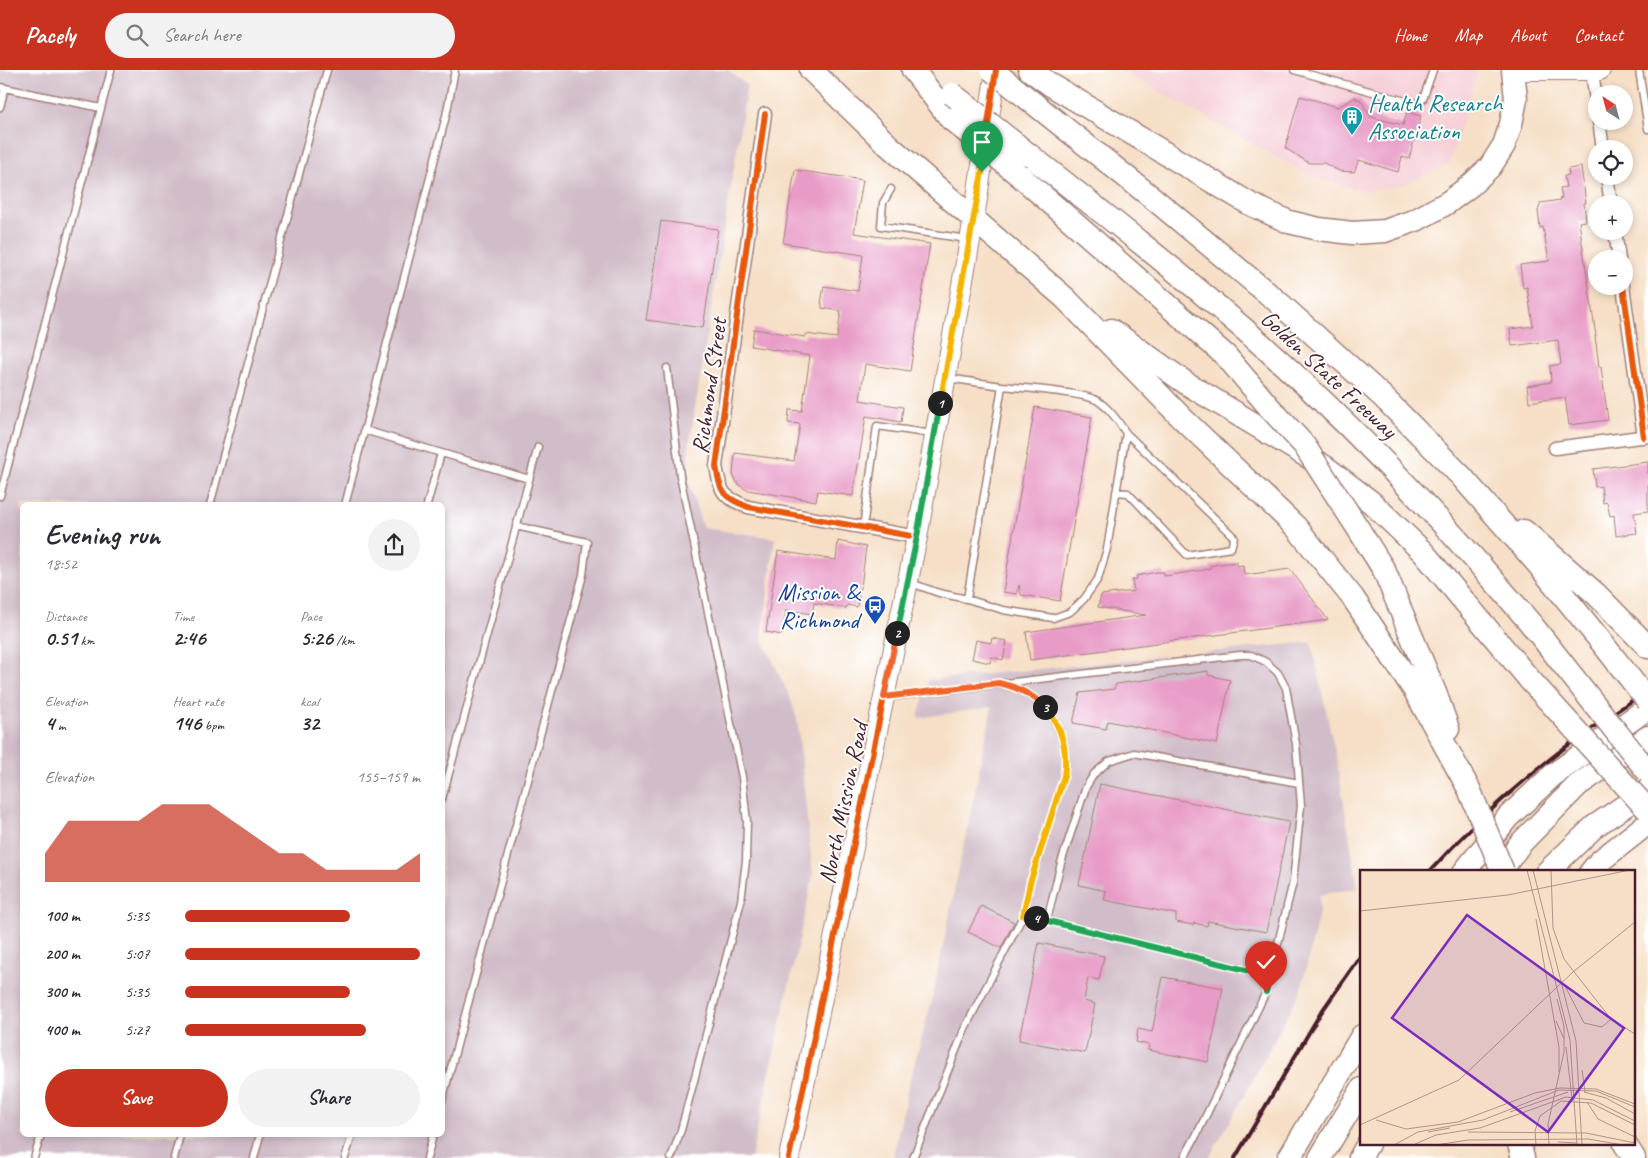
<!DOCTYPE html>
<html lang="en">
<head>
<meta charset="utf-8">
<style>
  :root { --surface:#fff; --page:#f2f2f3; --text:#2b2b33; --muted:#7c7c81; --accent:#c8321e }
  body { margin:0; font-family:Caveat,sans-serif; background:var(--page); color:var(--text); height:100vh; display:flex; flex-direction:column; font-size:19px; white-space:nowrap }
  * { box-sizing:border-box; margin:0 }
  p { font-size:16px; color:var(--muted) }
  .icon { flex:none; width:28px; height:28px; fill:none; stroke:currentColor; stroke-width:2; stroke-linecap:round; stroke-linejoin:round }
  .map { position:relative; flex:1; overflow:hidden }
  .side { position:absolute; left:20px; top:432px; width:425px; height:635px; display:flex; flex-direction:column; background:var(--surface); border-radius:8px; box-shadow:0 2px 8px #0003 }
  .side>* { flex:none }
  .needle { width:32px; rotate:324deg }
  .buttons { position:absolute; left:1588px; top:15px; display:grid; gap:10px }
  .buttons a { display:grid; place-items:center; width:45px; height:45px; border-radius:50%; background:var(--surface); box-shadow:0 2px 8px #0003; font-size:25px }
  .pin { position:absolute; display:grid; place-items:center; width:42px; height:42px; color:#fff; margin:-51px -21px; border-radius:50% 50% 50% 0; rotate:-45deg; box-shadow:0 0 5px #0007 }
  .pin .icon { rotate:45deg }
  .km { position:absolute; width:25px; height:25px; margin:-12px; border-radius:50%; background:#222; color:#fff; font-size:14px; line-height:25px; text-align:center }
  .round { display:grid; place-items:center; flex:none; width:52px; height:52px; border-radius:26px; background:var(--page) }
  .overview { display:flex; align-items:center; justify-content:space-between; height:85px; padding:0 25px }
  h1 { font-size:28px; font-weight:600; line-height:38px }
  .stats { display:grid; grid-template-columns:repeat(3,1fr); gap:8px; height:85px; padding:5px 25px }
  .stats div { display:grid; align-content:center }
  .stats b { font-size:21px; font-weight:600 }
  .stats small { font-size:14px; font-weight:400 }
  .stats p { font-size:14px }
  .chart { height:140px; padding:10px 25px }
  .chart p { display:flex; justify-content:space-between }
  .chart svg { width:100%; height:90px; margin-top:5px; fill:var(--accent); opacity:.7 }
  .action { display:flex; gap:10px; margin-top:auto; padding:10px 25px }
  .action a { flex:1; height:58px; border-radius:30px; background:var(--accent); color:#fff; font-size:20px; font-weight:600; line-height:58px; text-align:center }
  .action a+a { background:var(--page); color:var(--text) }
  ul { padding:0 25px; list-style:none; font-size:16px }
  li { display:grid; grid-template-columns:80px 60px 1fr; align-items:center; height:38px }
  li i { height:12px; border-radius:6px; background:var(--accent) }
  header { display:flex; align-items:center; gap:30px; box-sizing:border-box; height:70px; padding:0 25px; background:var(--accent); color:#fff }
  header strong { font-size:24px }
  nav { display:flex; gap:28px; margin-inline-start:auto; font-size:18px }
  .search { width:350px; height:45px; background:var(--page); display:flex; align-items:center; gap:12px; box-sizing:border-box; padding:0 18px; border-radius:28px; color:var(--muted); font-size:19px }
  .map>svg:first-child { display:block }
  .built { fill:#f6cfd7 }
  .industrial { fill:#d1bdc9; fill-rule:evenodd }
  .building { fill:#e89bc7 }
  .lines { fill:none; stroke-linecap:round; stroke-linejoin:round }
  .service-casing { stroke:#a07f78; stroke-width:9 }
  .minor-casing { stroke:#a07f78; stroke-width:15 }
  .primary-casing { stroke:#a07f78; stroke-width:22 }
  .motorway-casing { stroke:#a07f78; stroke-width:25 }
  .service { stroke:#fff; stroke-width:6 }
  .minor { stroke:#fff; stroke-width:12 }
  .primary { stroke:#fff; stroke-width:20 }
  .motorway { stroke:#fff; stroke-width:22 }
  .rail { stroke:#4a1f2b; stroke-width:4 }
  .motorway-bridge-casing { stroke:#a07f78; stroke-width:25; stroke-linecap:butt }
  .motorway-bridge { stroke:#fff; stroke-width:22 }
  .cycleway-casing { stroke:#fff; stroke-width:9 }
  .cycleway { stroke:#e8590c; stroke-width:6 }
  .split-1-casing { stroke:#fff; stroke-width:10 }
  .split-2-casing { stroke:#fff; stroke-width:10 }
  .split-3-casing { stroke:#fff; stroke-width:10 }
  .split-4-casing { stroke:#fff; stroke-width:10 }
  .split-5-casing { stroke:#fff; stroke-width:10 }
  .split-1 { stroke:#f5b400; stroke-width:6 }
  .split-2 { stroke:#22a559; stroke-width:6 }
  .split-3 { stroke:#f0652b; stroke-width:6 }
  .split-4 { stroke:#f5b400; stroke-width:6 }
  .split-5 { stroke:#22a559; stroke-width:6 }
  .labels { text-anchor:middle; stroke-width:4; stroke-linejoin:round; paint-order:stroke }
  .culture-label { font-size:24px; fill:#0d838f; stroke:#fff; text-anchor:start }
  .street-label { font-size:24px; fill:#4a1f2b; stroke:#fff }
  .transit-label { font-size:24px; fill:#164399; stroke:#fff; text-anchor:end }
  .inset-road { fill:none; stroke:#b19288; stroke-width:1 }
  .view { fill:#7b2cbf; fill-opacity:0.15; stroke:#7b2cbf; stroke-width:2.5 }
  .inset-edge { fill:none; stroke:#4a1f2b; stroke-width:2.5 }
</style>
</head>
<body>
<header>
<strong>Pacely</strong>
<div class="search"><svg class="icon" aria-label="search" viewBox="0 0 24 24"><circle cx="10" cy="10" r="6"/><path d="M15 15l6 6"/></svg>Search here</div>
<nav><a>Home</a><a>Map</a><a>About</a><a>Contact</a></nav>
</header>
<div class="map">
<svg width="1648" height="1088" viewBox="0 0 1648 1088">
  <rect width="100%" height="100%" fill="#fff"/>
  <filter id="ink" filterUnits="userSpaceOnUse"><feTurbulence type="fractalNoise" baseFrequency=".02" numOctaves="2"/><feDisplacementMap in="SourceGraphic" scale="10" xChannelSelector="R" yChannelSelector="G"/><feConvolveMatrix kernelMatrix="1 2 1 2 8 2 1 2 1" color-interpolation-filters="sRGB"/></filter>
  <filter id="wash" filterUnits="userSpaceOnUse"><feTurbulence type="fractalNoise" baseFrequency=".0096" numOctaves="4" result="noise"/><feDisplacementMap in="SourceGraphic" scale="20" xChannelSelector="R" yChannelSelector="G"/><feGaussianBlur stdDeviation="1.12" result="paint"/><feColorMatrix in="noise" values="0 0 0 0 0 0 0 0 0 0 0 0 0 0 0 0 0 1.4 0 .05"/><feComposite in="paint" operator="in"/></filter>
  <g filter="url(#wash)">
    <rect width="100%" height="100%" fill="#f6dfc6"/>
    <path class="built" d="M1121,0H1478L1449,94L1404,115L1364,121L1312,107Z"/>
    <path class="industrial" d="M0,0H728L747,16L689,376L687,409L703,458L775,468L762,569L790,627L797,649L813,806L751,1088H0ZM22,435H442V1065H22Z
      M1311,572L1336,686L1358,818L1319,825L1320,839L1301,920L1244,1026L1209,1088H893L908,1017L932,930L992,637L918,648L928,610Z"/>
    <g id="blocks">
      <path class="building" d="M1300,26L1338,37L1356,27L1357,30L1359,28L1371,47L1403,55L1407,42L1421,46L1409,89L1402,87L1398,102L1359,90L1354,102L1339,101L1324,93H1309L1285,78Z
        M1581,97L1586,133H1584L1586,151L1579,152L1596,266H1595L1599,297H1601L1608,350L1569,355L1565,327L1529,332L1527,316L1551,312L1550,296L1561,294L1558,270L1512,276L1510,259L1533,256L1527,217L1523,218L1520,195L1549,191L1543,157L1540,158L1538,141L1541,133L1560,130L1559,129L1562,128L1560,118L1566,117L1564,106L1569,105L1568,99Z
        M795,100L863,110L854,163L930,174L910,301L865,294L860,330L903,337L901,352L866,346L853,426L818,421L816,431L753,421L745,419L738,414L733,405L735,383L794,391L800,354L788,353L789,340L802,341L810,286L751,276L754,259L805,267V264L837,268L841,241L822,238V233H821L824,216L858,221L863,185L783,173Z
        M661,151L718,159L703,258L646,250Z
        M1035,337L1092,347L1060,531L1021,525L1019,515L1017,524L1003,522Z
        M1648,392V441L1634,443L1637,463L1616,466L1614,445L1610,446L1607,432L1603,433L1601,416L1595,417L1593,399Z
        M838,471L866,477L861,517H860L857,537L847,535L846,538L814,533L812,544L786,540L782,565L766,562L778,481L836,490Z
        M1237,492V496L1243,495L1244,505L1290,499L1328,550L1030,590L1026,562L1146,545L1098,537L1101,525L1134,521L1132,510L1137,509L1136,506L1157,502H1164V506L1210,499V496L1219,494Z
        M992,568L1007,571L1003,590L992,587L990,593L972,589L976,570L991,573Z
        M1208,601V605L1230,610L1217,674L1108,651L1106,659L1073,653L1080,623L1114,619L1116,614Z
        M1100,714L1289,752L1266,862L1208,851L1207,856L1194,853L1193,855L1176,852V844L1104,830L1106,821L1079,815Z
        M981,836L1014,852L1001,878L968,862Z
        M1039,873L1104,886L1099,910L1088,908L1084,931L1095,934L1085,983L1019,970Z
        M1163,907L1223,918L1208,992L1148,980L1149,975L1136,972L1138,959L1152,962Z"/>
    </g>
  </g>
  <g filter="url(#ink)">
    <use href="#blocks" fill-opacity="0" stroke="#a07f78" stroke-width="1"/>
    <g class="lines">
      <g class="service-casing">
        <path id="service" d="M1294,0L1416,34L1423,29L1433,0
          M1639,0L1648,59
          M0,17L101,38
          M0,37L5,18
          M891,119L883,133L881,156L967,169
          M667,298L680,406L742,707L747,752L746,791L741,831L681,1060L671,1088
          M364,360L529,409
          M1116,422L1128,423L1187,485L1231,478L1234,467L1126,363
          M0,426L111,0
          M210,435L327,0
          M345,435L446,46L455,0
          M427,435L441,383
          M863,458L877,356L933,364
          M911,513L939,523L967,529L1002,316L947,308
          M967,529L1003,540L1053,548L1070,542L1084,529L1098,509L1107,479L1126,363C1118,351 1110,339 1098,331C1085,322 1021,318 1002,316
          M888,627L1240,585H1251L1266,592L1278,603L1286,618L1296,674L1301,735L1293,812L1266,922L1198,1062L1184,1088
          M442,729L538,377
          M1023,846L1047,850L1270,906
          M1047,850L1061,793L1086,717L1094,704L1109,691L1134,683L1299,713
          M442,1031L583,505L587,472L516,456
          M34,1088L41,1065
          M174,1088L180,1065
          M254,1088L260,1065
          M345,1088L352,1065
          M427,1088L433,1065
          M913,1088L965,958L1023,846L1030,813L1064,706C1071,664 1047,625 1005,615"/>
      </g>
      <g class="minor-casing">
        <path id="minor" d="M1592,1L1596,31
          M765,44L716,396C721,424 722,426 748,437L917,467
          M1599,51L1603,79
          M1607,106L1611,134
          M1615,161L1619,189
          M1623,216L1644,367
          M1555,378L1648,366"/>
      </g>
      <g class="primary-casing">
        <path id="primary" d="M1515,0H1600
          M789,1088L917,467L974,148L996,0"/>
      </g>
      <g class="motorway-casing">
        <path id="motorway" d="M811,0L888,75L1065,228L1182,348L1296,457L1353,528L1415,621L1469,719
          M913,0L951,49
          M1030,0L1051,15L1250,134L1289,152L1319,159L1352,163L1385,161L1416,150L1447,133L1471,115L1490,97L1504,75L1511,54L1516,29L1513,0
          M1032,32L1154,129L1278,232L1383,327L1461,406L1537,493L1599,569
          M1028,84C1102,142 1175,199 1245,260C1349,351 1443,450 1532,555
          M1019,105L1226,286L1270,338
          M1111,260L1186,313L1325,397L1371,432L1423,482L1530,610
          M1359,460L1384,500L1436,625L1448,659
          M1524,461L1596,524L1648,577
          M1464,802L1508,747L1553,705L1648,638
          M1500,802L1520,774L1578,715L1648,667
          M1547,802L1595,756L1648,720
          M1591,802L1600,791L1648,753
          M1519,1074L1523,1088
          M1625,1074L1634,1088
          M1289,1088L1362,966
          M1320,1088L1362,1019
          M1360,1088L1368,1074"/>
      </g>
      <use href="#service" class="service"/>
      <use href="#minor" class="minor"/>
      <use href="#primary" class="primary"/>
      <use href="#motorway" class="motorway"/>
      <path class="rail" d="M1429,802C1468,759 1510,721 1554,686C1584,662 1617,641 1648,620
        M1235,1088L1320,944L1362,884"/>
      <g class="motorway-bridge-casing">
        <path id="motorway-bridge" d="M992,0L1032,32
          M952,24L1028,84
          M951,49L1019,105
          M1270,338L1304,375L1359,460
          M1532,555L1648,702
          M1599,569L1648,631
          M1530,610L1648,740
          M1469,719L1503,802"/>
      </g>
      <use href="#motorway-bridge" class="motorway-bridge"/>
      <g class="cycleway-casing">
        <path id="cycleway" d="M765,44L716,396C721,424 722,426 748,437L917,467
          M1623,216L1644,367
          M789,1088L917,467L974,148L996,0"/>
      </g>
      <use href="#cycleway" class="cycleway"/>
    </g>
  </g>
  <g class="lines" filter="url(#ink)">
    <g class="split-1-casing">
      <path id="split-1" d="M940,333L982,102"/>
    </g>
    <g class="split-2-casing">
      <path id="split-2" d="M897,563L917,467L940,333"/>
    </g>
    <g class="split-3-casing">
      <path id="split-3" d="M897,563L884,627L999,613C1017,617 1032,624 1045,637"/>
    </g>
    <g class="split-4-casing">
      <path id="split-4" d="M1036,848L1023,846L1030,813L1064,706C1068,680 1062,657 1045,637"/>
    </g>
    <g class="split-5-casing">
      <path id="split-5" d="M1036,848L1270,906L1266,922"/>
    </g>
    <use href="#split-1" class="split-1"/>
    <use href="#split-2" class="split-2"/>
    <use href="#split-3" class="split-3"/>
    <use href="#split-4" class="split-4"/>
    <use href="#split-5" class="split-5"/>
  </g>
  <defs>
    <g id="building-pin" transform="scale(1.125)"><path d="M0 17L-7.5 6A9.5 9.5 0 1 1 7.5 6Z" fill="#0f9aa8" stroke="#fff"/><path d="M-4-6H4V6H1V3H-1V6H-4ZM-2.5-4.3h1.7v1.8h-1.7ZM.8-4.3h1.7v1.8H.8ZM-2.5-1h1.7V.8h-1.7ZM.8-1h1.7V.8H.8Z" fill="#fff"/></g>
    <g id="bus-pin" transform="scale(1.125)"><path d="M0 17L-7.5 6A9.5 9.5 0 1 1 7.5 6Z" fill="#1a4fb4" stroke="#fff"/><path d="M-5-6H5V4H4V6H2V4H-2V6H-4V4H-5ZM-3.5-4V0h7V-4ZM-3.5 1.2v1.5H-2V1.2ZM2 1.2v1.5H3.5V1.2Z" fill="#fff"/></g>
  </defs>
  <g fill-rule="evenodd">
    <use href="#building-pin" x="1352" y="47"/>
    <use href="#bus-pin" x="875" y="536"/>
  </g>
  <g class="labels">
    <g class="culture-label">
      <text x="1368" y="41">Health Research<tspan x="1368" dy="28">Association</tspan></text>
    </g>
    <g class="street-label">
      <text transform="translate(1329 304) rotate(43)" y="8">Golden State Freeway</text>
      <text transform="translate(709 316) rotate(-82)" y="8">Richmond Street</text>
      <text transform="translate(843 733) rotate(-78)" y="8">North Mission Road</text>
    </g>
    <g class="transit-label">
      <text x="859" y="530">Mission &amp;<tspan x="859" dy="28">Richmond</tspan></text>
    </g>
  </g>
  <g transform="translate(1360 800)">
    <rect width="275" height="275" fill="#f6dfc6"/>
    <path class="inset-road" d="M167,0L210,170L217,275M173,0L216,171L222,275M191,0L193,58L204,89L251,149L275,164M0,41L148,25L270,0M176,49L199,177V202M205,116L224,153L242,157L251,149M196,151L204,169M206,177L212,228M222,200L225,222M224,222L246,228L275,244M227,232L238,249L275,267M150,242L208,222M16,250L46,259L98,252L175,223L200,218L236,219L275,234M0,255L99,210L213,102L275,52M68,262L90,258M108,262L226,263L275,273M198,272L217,273M34,275L58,262L123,250L199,220L236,221L275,237M53,275L76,265L120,258L206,227L233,230L275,251M76,275L108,270L228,269L263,275M176,275L175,261L180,246L201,231L231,233L275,255M189,275L188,254L204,182V156L197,129"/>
    <path class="view" d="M107,45L264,158L188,262L32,148Z"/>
    <rect width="275" height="275" class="inset-edge"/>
  </g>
</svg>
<div class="buttons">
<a><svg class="needle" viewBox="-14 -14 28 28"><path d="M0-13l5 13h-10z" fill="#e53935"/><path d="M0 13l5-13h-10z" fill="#7c7c81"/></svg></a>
<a><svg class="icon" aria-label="locate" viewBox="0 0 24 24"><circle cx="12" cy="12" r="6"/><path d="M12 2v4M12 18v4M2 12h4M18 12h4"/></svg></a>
<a>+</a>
<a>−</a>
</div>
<div class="pin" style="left:982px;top:102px;background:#1e9e55"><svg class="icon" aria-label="arrive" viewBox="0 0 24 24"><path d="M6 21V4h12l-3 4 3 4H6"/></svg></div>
<div class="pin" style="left:1266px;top:922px;background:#d93025"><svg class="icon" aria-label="check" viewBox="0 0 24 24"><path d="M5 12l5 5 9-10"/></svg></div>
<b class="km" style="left:940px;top:333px">1</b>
<b class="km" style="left:897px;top:563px">2</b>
<b class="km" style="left:1045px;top:637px">3</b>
<b class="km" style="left:1036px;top:848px">4</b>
<section class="side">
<div class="overview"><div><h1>Evening run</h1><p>18:52</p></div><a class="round"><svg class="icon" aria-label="share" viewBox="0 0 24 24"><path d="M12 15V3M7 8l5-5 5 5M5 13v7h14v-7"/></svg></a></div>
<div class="stats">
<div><p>Distance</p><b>0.51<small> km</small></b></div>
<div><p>Time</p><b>2:46</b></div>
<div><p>Pace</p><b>5:26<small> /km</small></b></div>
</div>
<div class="stats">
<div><p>Elevation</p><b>4<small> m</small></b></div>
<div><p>Heart rate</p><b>146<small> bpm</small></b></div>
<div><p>kcal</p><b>32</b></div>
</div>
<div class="chart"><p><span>Elevation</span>155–159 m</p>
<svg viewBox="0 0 160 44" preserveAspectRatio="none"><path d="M0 44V30L10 14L20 14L30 14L40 14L50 6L60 6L70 6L80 14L90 22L100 30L110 30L120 38L130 38L140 38L150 38L160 30V44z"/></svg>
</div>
<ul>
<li><b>100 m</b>5:35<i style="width:70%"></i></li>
<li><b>200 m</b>5:07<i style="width:100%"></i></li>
<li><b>300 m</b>5:35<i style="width:70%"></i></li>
<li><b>400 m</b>5:27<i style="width:77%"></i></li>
</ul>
<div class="action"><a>Save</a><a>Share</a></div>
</section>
</div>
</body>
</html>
